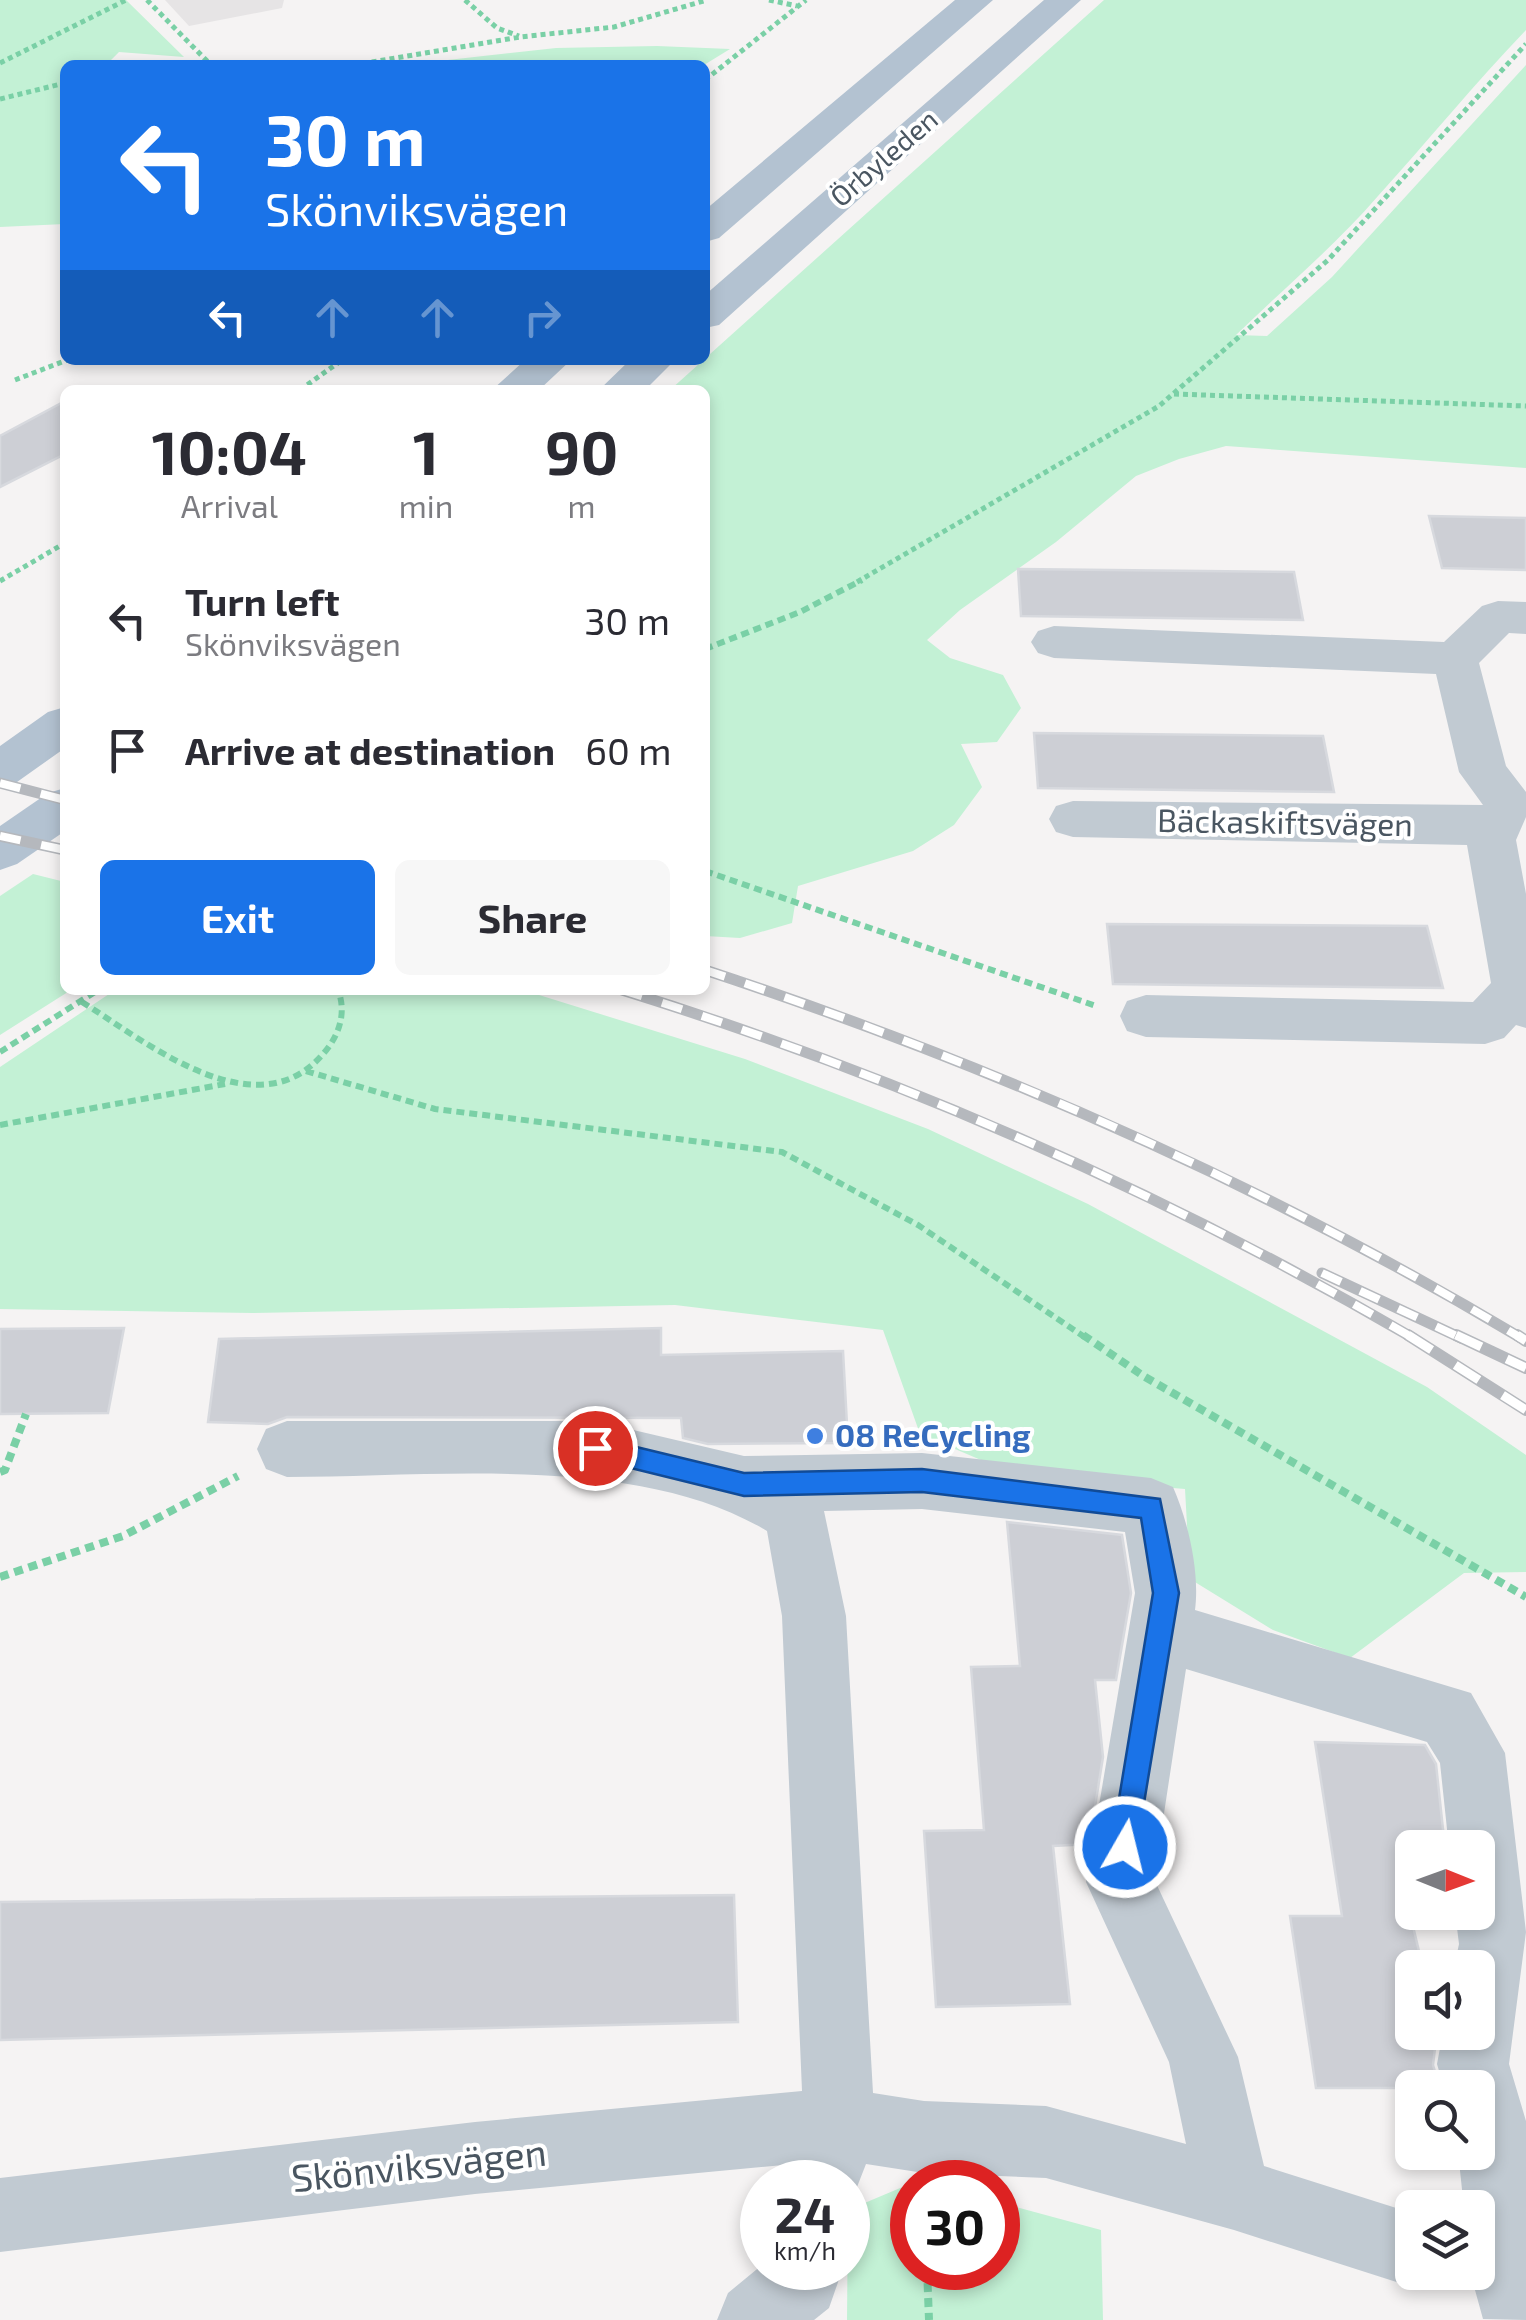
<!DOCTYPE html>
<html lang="en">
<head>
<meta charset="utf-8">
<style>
	:root { --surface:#fff; --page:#f7f7f7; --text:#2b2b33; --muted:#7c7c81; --accent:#1a73e8 }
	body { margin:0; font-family:"Exo 2",sans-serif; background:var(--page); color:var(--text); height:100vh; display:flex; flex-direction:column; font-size:38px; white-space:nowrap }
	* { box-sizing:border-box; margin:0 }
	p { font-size:32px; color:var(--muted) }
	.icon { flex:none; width:55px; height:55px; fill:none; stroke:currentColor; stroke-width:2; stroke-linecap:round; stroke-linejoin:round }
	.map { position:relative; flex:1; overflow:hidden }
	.sheet { position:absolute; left:60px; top:385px; width:650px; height:610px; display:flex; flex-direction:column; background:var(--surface); border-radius:15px; box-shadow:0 5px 15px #0003 }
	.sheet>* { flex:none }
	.banner { position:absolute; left:60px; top:60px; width:650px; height:305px; border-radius:15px; box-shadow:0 5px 15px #0003; background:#1a73e8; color:#fff; overflow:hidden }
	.needle { width:65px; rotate:91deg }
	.tools { position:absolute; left:1395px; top:1830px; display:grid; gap:20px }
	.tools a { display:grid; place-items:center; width:100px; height:100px; border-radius:15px; background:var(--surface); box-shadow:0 5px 15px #0003; font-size:50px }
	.speed { position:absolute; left:740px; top:2160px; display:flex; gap:20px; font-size:50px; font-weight:700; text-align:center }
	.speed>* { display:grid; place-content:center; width:130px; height:130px; border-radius:50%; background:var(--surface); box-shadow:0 5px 15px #0003; line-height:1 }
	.speed small { font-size:25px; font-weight:400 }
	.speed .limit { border:15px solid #d22; background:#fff; color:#111 }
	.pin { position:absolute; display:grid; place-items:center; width:85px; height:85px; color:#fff; margin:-42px; border:5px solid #fff; border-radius:50%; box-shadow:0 2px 10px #0007 }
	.me { position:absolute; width:110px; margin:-55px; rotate:8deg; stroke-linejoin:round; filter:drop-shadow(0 0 8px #0008) }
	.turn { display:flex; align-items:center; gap:35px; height:210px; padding:0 40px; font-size:45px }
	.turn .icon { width:130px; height:130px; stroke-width:2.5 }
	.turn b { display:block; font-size:70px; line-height:85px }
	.lanes { display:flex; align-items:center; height:95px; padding:0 40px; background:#0003; justify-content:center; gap:50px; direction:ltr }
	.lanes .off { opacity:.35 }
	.eta { display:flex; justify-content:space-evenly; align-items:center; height:170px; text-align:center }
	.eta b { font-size:60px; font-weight:700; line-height:70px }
	.primary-button { display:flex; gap:20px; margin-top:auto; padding:20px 40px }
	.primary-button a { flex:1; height:115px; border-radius:15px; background:var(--accent); color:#fff; font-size:40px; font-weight:700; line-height:115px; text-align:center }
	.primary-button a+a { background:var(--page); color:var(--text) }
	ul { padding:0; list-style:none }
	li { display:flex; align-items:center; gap:30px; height:130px; padding:0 40px }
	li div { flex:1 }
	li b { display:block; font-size:38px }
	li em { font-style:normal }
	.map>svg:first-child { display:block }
	.education { fill:#e6e4e5 }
	.green { fill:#c3f1d5 }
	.building { fill:#cdcfd5; stroke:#d7d9de; stroke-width:2.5 }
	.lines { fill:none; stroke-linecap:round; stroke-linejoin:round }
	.path-far2 { stroke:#7ad0a6; stroke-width:5; stroke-dasharray:5 4; stroke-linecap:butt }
	.path-far1 { stroke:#7ad0a6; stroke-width:6; stroke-dasharray:8 5; stroke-linecap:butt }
	.path { stroke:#7ad0a6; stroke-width:8; stroke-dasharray:9 6; stroke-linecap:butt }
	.minor { fill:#c1cad2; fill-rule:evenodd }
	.major { fill:#b3c2d1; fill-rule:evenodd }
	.rail-far1-casing { stroke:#b5b8bd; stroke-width:11 }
	.rail-casing { stroke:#b5b8bd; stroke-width:12 }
	.rail-far1 { stroke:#fff; stroke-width:8; stroke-dasharray:21; stroke-linecap:butt }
	.rail { stroke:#fff; stroke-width:9; stroke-dasharray:28; stroke-linecap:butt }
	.route { fill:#1a73e8; stroke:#114b97; stroke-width:2.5 }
	.shop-dot { fill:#3f7fe0; stroke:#fff; stroke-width:4 }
	.labels { text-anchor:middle; stroke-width:8; stroke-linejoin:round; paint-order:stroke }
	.far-street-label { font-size:28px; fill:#4a5661; stroke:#fff }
	.street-label { font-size:32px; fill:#4a5661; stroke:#fff }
	.shop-label { font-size:32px; font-weight:bold; fill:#366cbe; stroke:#fff; text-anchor:start }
	.near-street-label { font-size:38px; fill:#4a5661; stroke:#fff }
</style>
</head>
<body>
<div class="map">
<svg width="1526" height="2320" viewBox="0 0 1526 2320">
	<rect width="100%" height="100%" fill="#f5f3f3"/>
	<path class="education" d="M 165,0 L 284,0 L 282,8 L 189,26 Z"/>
	<path class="green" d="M 0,0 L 126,0 L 184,57 L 119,52 L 106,65 L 65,65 L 65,224 L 0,227 Z
		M 1104,0 L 1526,0 L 1526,30 C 1474,84 1428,141 1378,196 C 1334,247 1283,289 1236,335 L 1267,336 L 1332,277 L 1526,65 L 1526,468 L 1226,446 L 1179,459 L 1136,476 L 1056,542 L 960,610 L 927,640 L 950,658 L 1003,675 L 1021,708 L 997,742 L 961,744 L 982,787 L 954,825 L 913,851 L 798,886 L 792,923 L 740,938 L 705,936 L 705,390 L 670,390 Z
		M 657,46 L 730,49 L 704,65 L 403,65 L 556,48 Z
		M 33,874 L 65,882 L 65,990 L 71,990 L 0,1035 L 0,896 Z
		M 115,990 L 523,990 L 745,1059 L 928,1129 L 1088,1204 L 1427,1387 L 1526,1455 L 1526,1572 L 1464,1573 L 1350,1658 L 1273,1630 L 1190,1579 L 1185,1489 L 1016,1475 L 920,1434 L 883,1330 L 675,1305 L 252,1313 L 0,1309 L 0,1067 Z
		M 912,2183 L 912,2268 L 998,2268 L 998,2202 L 1101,2230 L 1103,2320 L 847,2320 L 848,2210 Z"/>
	<path class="building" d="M 65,401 L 65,454 L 0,487 L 0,436 Z
		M 1429,516 L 1526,518 L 1526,570 L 1442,568 Z
		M 1018,569 L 1294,572 L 1303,620 L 1021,616 Z
		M 1034,733 L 1323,736 L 1334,792 L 1038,788 Z
		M 1107,924 L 1427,926 L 1443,988 L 1113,984 Z
		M 124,1328 L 108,1413 L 0,1414 L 0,1329 Z
		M 661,1328 L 661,1355 L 843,1351 L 848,1443 L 708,1444 L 683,1438 L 681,1418 L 287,1417 L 268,1424 L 208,1422 L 219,1339 Z
		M 1007,1522 L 1122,1535 L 1131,1593 L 1116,1680 L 1095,1680 L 1103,1757 L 1089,1844 L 1053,1846 L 1070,2004 L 936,2007 L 924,1831 L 984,1830 L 971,1667 L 1020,1666 Z
		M 1315,1742 L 1425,1745 L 1436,1764 L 1445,1848 L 1412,1848 L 1412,1912 L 1451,1912 L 1452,1920 L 1412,1922 L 1423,1968 L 1412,1968 L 1412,2032 L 1437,2032 L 1433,2065 L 1440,2088 L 1316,2088 L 1290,1916 L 1342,1916 Z
		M 734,1895 L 738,2022 L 0,2040 L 0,1902 Z"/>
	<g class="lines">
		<path class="path-far2" d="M 147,0 L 210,64
			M 465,0 L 497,28 L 519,36
			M 769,0 L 797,6
			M 0,63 L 126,0
			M 152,65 L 215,65
			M 354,65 L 520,37 L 614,27 L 707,0
			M 705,80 L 806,0
			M 0,99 L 65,83
			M 15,380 L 67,360
			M 300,390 L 342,360
			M 1174,394 L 1526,406
			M 0,581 L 65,543
			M 857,582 L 1159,406 L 1328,260 L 1526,44"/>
		<path class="path-far1" d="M 705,649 L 800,612 L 862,580
			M 705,871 L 1096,1006
			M 82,1002 C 146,1042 256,1132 323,1054 C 339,1036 347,1013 338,990
			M 0,1052 L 98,990
			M 306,1071 L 435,1109 L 782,1152 L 918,1225 L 1086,1338
			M 0,1125 L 225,1084"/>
		<path class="path" d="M 1083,1335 L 1145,1377 L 1526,1597
			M 0,1472 L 5,1470 L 26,1414
			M 0,1577 L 123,1536 L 238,1476
			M 927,2268 L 929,2320"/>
		<path class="minor" d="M 1498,601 L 1526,602 L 1526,634 L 1509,633 L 1479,663 L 1506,766 L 1526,792 L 1526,817 L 1516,840 L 1526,894 L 1526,1028 L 1516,1025 L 1504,1038 L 1485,1044 L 1146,1037 L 1127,1031 L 1120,1016 L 1127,1001 L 1146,995 L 1473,1002 L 1491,983 L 1467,845 L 1073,837 L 1056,832 L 1049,819 L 1056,806 L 1073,801 L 1483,805 L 1459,772 L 1436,674 L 1054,658 L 1038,653 L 1031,642 L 1038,631 L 1054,626 L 1444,642 L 1482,606 Z
			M 287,1421 L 595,1421 L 744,1456 L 922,1453 L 1151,1478 L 1173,1487 C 1188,1521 1200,1572 1195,1610 L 1471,1693 L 1505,1753 L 1526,1932 L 1509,2064 L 1526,2121 L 1526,2320 L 1483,2319 L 1470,2272 L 1478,2272 L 1478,2208 L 1464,2208 L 1458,2152 L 1478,2152 L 1478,2088 L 1444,2088 L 1437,2064 L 1443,2032 L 1478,2032 L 1478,1968 L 1454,1968 L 1459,1944 L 1455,1912 L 1478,1912 L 1478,1848 L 1449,1848 L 1440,1763 L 1427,1742 L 1186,1669 L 1154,1879 L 1238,2057 L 1264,2166 L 1412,2213 L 1412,2272 L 1440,2272 L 1438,2276 L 1412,2287 L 1234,2230 L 1046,2178 L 924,2173 L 866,2164 L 848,2210 L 848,2182 L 790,2182 L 794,2164 L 475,2194 L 0,2252 L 0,2178 L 475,2122 L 802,2091 L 782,1616 L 767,1531 C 638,1453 435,1477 287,1477 L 266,1469 L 257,1449 L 266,1429 ZM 922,1509 L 1125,1532 L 1135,1593 L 1086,1882 L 1169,2062 L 1186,2144 L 1046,2106 L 924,2101 L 873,2093 L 846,1616 L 824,1511 Z
			M 762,2265 L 762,2268 L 843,2268 L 829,2308 L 814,2320 L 717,2320 L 728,2293 Z"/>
		<path class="major" d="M 955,0 L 993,0 L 719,238 L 705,242 L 705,210 Z
			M 1044,0 L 1081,0 L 719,325 L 705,328 L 705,295 Z
			M 525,360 L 571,360 L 539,390 L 492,390 Z
			M 630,360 L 675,360 L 645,390 L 599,390 Z
			M 65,707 L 65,748 L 17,782 L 0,788 L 0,746 L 48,712 Z
			M 65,788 L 65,831 L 17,864 L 0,870 L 0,826 L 48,793 Z"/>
		<defs>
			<path id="rail-far1" d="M 0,783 L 65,800
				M 0,836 L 65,850
				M 705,970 C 991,1064 1262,1183 1521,1338
				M 622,990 C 898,1076 1163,1192 1413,1338
				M 1322,1273 L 1461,1338"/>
			<path id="rail" d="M 1408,1335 L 1526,1410
				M 1456,1335 L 1526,1368
				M 1517,1335 L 1526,1341"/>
		</defs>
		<use href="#rail-far1" class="rail-far1-casing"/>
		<use href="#rail" class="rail-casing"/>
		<use href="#rail-far1" class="rail-far1"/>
		<use href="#rail" class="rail"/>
	</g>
	<path class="route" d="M 595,1437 L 744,1473 L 922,1469 L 1160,1499 L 1179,1593 L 1135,1857 L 1125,1861 L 1115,1857 L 1111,1847 L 1153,1593 L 1141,1518 L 922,1492 L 744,1496 L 586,1457 L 583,1448 L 586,1440 Z"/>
	<circle class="shop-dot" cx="815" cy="1436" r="10"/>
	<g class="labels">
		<g class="far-street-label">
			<text transform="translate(884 158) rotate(-41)" y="10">Örbyleden</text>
		</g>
		<g class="street-label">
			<text transform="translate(1285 823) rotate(1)" y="11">Bäckaskiftsvägen</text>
		</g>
		<g class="shop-label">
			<text x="835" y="1447">08 ReCycling</text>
		</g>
		<g class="near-street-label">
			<text transform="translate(419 2166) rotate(-6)" y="13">Skönviksvägen</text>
		</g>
	</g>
</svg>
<div class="tools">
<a><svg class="needle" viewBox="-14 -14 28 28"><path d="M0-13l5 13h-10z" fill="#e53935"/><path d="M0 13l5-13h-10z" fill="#7c7c81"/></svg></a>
<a><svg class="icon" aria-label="sound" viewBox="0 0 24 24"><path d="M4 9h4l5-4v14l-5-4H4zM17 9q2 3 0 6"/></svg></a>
<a><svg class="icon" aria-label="search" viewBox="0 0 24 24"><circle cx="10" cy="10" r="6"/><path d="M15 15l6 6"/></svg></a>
<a><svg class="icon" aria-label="layers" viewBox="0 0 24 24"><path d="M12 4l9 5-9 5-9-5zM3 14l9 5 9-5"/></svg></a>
</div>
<div class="speed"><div>24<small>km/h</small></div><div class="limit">30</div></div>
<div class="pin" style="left:595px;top:1448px;background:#d93025"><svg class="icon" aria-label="arrive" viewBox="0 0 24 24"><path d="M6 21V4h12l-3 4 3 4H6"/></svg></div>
<svg class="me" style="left:1125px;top:1847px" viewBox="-20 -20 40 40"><circle r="17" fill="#1a73e8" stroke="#fff" stroke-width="3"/><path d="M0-11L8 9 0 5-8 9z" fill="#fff"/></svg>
<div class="banner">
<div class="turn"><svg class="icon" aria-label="left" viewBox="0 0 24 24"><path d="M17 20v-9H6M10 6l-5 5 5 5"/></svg><div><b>30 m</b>Skönviksvägen</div></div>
<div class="lanes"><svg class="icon" aria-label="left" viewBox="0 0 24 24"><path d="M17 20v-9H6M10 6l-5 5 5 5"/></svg><svg class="icon off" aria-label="ahead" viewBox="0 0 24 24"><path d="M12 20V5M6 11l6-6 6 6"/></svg><svg class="icon off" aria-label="ahead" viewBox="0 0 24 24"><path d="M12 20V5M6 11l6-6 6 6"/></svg><svg class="icon off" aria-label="right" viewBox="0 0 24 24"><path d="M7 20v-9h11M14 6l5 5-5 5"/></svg></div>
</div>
<section class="sheet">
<div class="eta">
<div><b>10:04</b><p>Arrival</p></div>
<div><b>1</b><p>min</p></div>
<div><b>90</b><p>m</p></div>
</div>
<ul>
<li><svg class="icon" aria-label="left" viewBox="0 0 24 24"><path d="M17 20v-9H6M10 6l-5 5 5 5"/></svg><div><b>Turn left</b><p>Skönviksvägen</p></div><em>30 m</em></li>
<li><svg class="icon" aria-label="arrive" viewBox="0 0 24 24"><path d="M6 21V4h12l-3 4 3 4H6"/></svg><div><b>Arrive at destination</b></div><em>60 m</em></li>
</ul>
<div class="primary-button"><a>Exit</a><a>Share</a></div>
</section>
</div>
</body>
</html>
